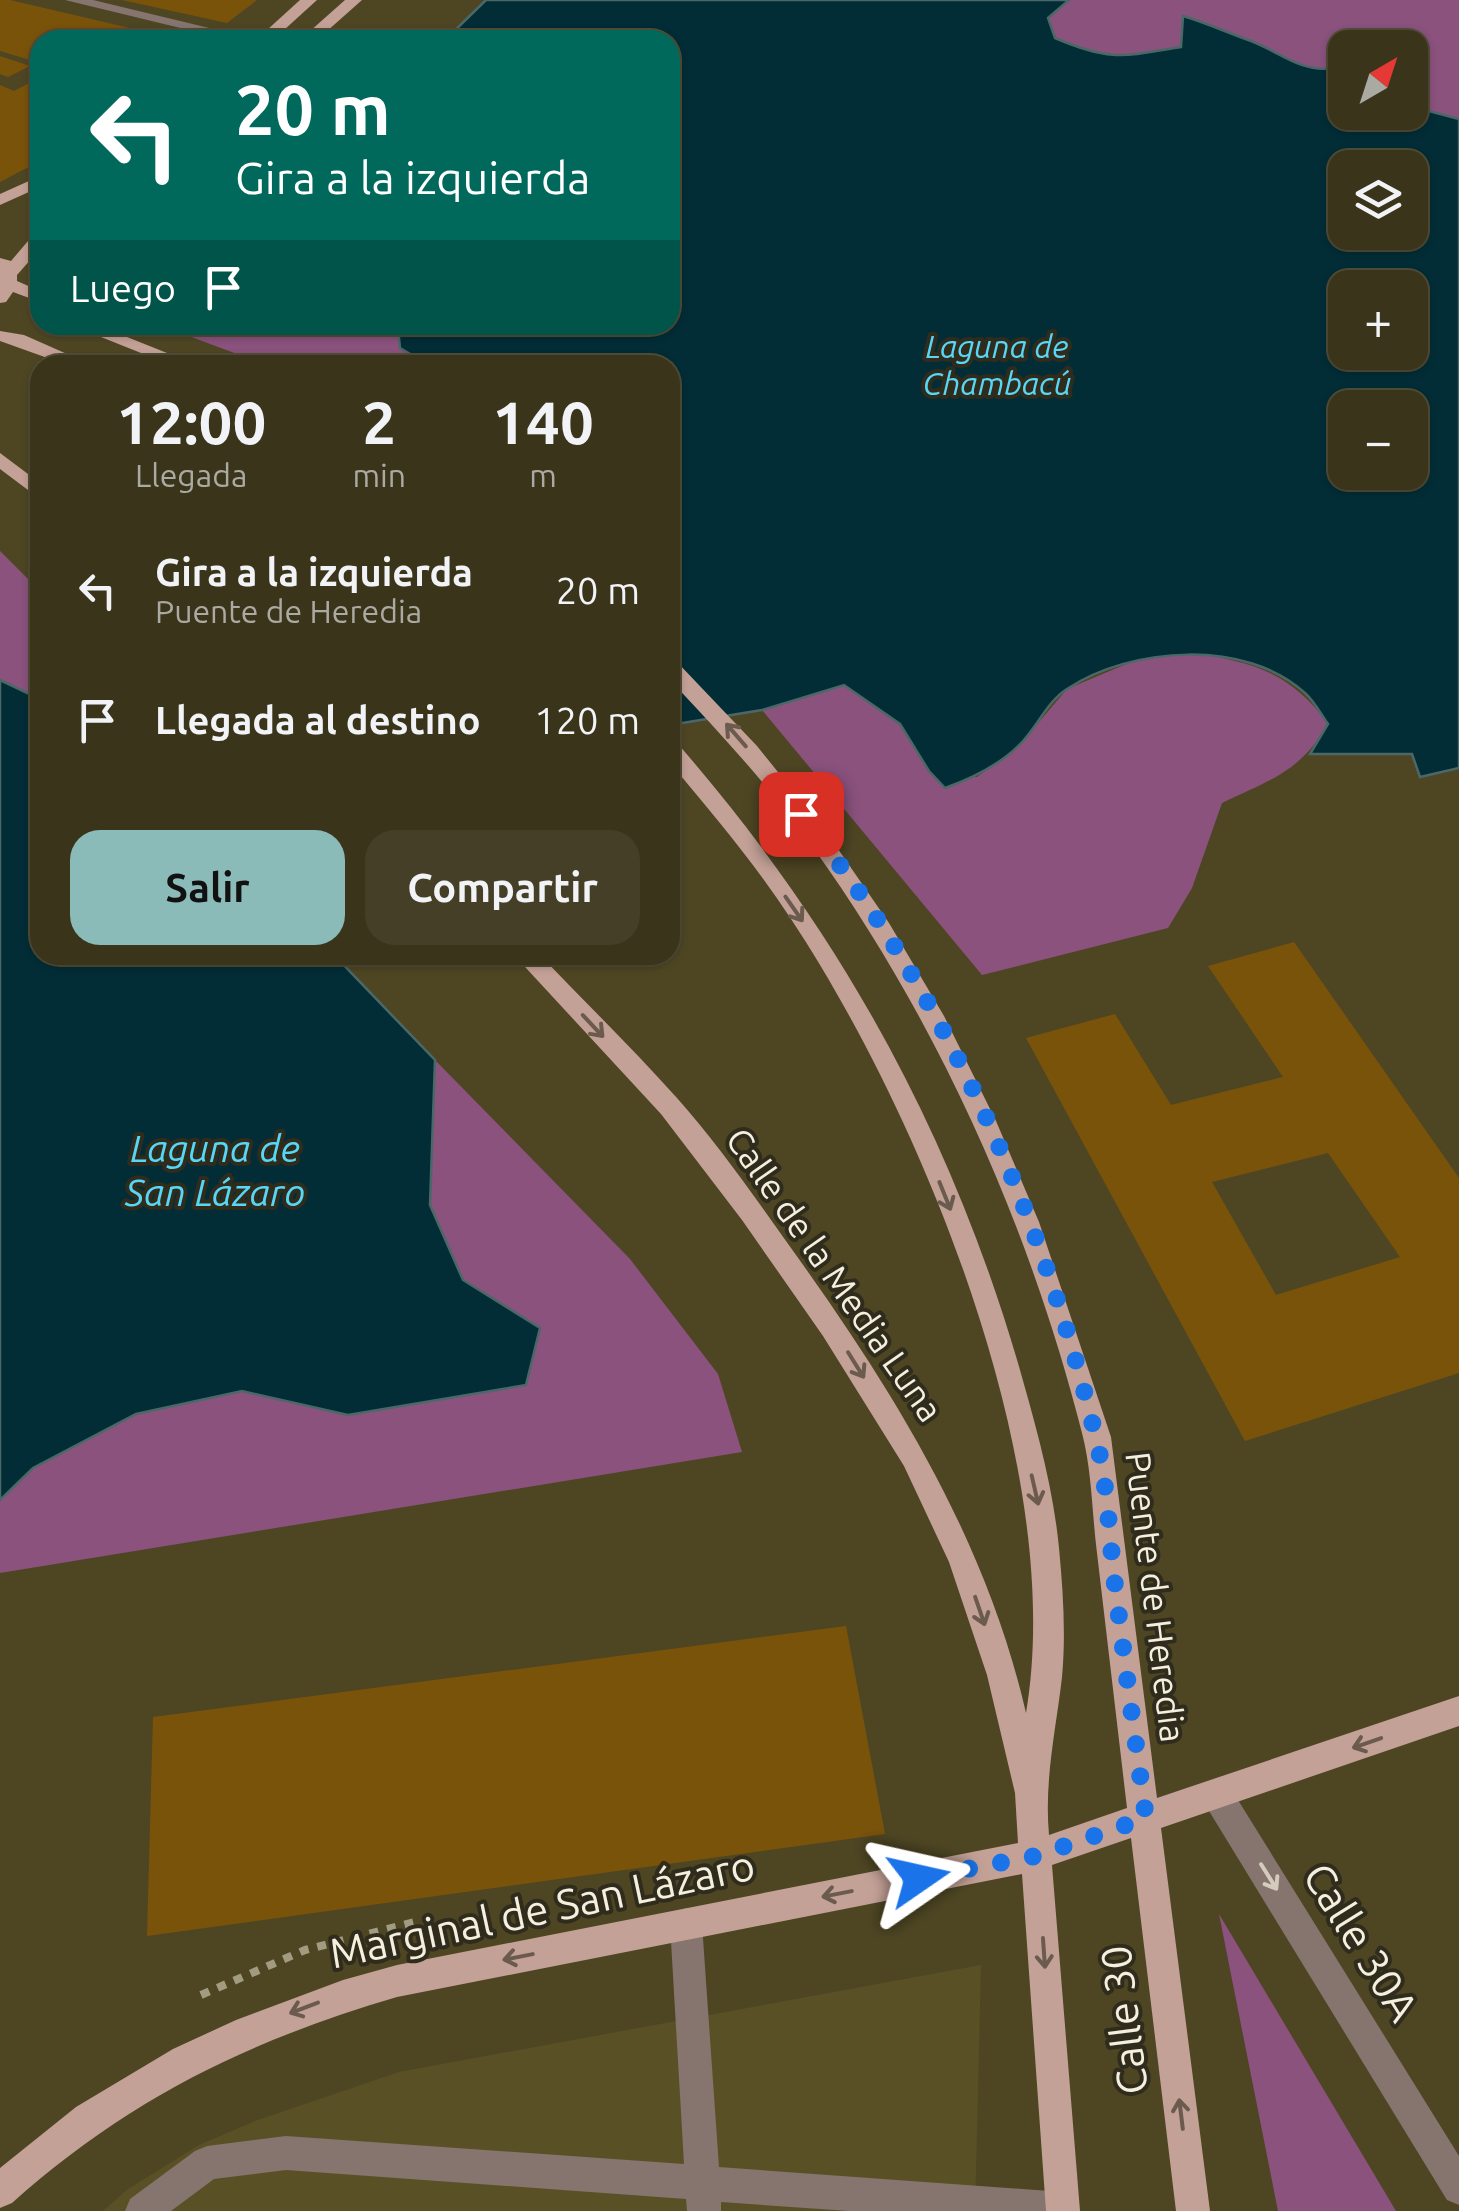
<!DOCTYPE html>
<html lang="es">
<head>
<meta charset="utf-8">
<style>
	:root { --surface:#3a341a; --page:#453f27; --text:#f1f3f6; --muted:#abaaa2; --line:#544f39; --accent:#8bbbb9 }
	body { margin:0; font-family:Ubuntu,sans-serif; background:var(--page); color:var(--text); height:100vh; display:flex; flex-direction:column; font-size:38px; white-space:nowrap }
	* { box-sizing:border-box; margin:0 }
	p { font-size:32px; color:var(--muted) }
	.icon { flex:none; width:55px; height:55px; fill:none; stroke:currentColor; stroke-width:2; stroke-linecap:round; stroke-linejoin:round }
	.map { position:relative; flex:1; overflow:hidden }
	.sheet { position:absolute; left:30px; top:355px; width:650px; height:610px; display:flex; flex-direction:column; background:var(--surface); border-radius:30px; box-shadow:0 2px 8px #0004,0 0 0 2px var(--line) }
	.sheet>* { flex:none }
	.guide { position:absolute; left:30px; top:30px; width:650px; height:305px; border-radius:30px; box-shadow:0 2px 8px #0004,0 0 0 2px var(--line); background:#00695c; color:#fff; overflow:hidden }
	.needle { width:65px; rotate:39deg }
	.controls { position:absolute; left:1328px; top:30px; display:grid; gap:20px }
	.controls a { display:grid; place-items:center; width:100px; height:100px; border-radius:20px; background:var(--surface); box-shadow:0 2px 8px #0004,0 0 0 2px var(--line); font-size:50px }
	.pin { position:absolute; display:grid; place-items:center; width:85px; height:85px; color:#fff; margin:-42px; border-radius:20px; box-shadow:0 5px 15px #0006 }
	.me { position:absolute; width:110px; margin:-55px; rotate:79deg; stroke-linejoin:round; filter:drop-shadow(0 0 8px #0008) }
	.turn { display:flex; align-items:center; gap:35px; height:210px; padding:0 40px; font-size:45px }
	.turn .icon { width:130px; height:130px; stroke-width:2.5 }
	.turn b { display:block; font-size:70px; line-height:85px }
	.then { display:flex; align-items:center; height:95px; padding:0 40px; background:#0003; gap:20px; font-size:38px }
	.eta { display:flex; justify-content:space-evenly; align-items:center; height:170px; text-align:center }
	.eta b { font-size:60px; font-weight:700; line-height:70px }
	.action { display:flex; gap:20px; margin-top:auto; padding:20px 40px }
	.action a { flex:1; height:115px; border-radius:30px; background:var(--accent); color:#111; font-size:40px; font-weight:700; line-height:115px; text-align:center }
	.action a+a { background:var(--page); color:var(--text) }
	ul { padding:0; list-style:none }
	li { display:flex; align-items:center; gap:30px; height:130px; padding:0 40px }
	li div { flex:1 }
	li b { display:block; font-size:38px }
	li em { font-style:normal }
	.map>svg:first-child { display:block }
	.built { fill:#5a5025 }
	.green { fill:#8a527d }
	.water { fill:#022d36; stroke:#4b6868; stroke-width:2.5; fill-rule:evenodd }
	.building { fill:#7a530b; fill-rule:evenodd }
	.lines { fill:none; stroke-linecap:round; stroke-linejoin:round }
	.path { stroke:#a19b80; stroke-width:8; stroke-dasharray:9 9; stroke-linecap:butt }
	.minor { fill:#86746f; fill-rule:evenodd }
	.major { fill:#c4a197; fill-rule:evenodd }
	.oneway { stroke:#6b5b4e }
	.oneway2 { stroke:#d4cbbc }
	.route { stroke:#1a73e8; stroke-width:18; stroke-dasharray:0 32.4 }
	.labels { text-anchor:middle; stroke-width:8; stroke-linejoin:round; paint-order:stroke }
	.far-water-label { font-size:32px; font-style:italic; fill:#56d7f5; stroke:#302c1d }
	.street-label { font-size:35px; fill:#f5f0dd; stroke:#302c1d }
	.water-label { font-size:38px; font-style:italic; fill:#56d7f5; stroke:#302c1d }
	.near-street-label { font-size:42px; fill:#f5f0dd; stroke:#302c1d }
</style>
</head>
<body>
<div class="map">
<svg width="1459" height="2211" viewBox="0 0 1459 2211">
	<rect width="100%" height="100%" fill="#4e4623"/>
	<path class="built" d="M 981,1965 L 975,2211 L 103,2211 L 128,2189 L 199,2145 L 255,2121 L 399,2072 Z"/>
	<path class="green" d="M 1069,0 L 1459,0 L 1459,119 L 1410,106 L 1410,48 L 1345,48 L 1345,78 L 1332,68 C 1302,73 1278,51 1251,41 C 1228,33 1207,23 1183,17 L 1182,47 C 1125,56 1111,62 1056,38 L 1048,18 Z
		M 159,325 L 394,325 L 398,327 L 400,348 L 429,365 L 267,365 Z
		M 0,551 L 40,591 L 40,699 L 0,680 Z
		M 1189,652 C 1254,663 1287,670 1329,724 C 1298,773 1272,779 1222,803 L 1192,888 L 1168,928 L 982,975 L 762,710 L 844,685 L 900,724 L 929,771 L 977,777 L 1022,742 L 1067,689 L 1131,662 Z
		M 435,1060 L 630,1259 L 718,1374 L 742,1452 L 0,1573 L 0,1500 L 33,1468 L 136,1414 L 242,1390 L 348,1415 L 540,1328 L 463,1280 L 430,1204 Z
		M 1219,1914 L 1396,2211 L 1278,2211 Z"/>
	<path class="water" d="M 486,0 L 1069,0 L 1048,18 L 1055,38 C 1111,62 1125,56 1181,47 L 1183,16 C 1207,23 1228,33 1251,41 C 1278,51 1301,73 1332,68 L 1345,78 L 1345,112 L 1410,112 L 1410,106 L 1459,119 L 1459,768 L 1420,777 L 1412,754 L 1310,754 L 1328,724 C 1321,714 1314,701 1305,693 C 1246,639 1132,646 1067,689 C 1048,701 1038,725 1023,741 C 1002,764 973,778 945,788 L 929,771 L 900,724 L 844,685 L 762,710 L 670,725 L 670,365 L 429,365 L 400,348 L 398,327 L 394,325 L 670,325 L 670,40 L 445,40 ZM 1345,168 L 1410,168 L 1410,232 L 1345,232 ZM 1345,288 L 1410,288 L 1410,352 L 1345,352 ZM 1345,408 L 1410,408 L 1410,472 L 1345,472 Z
		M 0,680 L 40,699 L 40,955 L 334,955 L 435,1060 L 430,1205 L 463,1280 L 540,1328 L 526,1385 L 348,1415 L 242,1391 L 136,1414 L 33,1468 L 0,1500 Z"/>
	<path class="building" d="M 0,0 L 10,0 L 181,40 L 40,40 L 40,63 L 0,51 Z
		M 122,0 L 257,0 L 227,23 Z
		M 0,56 L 30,66 L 8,77 L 0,74 Z
		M 33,81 L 40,84 L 40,161 L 0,182 L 0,85 L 14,91 Z
		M 1294,942 L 1459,1178 L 1459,1373 L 1245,1441 L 1026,1038 L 1115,1014 L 1171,1105 L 1283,1077 L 1208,966 ZM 1328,1153 L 1400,1257 L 1276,1295 L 1212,1182 Z
		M 846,1626 L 885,1834 L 147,1936 L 153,1717 Z"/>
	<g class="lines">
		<path class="path" d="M 201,1995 L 305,1950 L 415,1922"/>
		<path class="minor" d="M 65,0 L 93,0 L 259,40 L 230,40 Z
			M 1217,1779 L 1228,1784 L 1459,2156 L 1459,2205 L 1447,2200 L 1206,1806 L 1201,1795 L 1206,1784 Z
			M 686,1908 L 697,1913 L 702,1924 L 719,2167 L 1063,2192 L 1075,2197 L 1080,2211 L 849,2211 L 721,2202 L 721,2211 L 687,2211 L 686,2199 L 286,2170 L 214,2179 L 171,2211 L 125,2211 L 130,2199 L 195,2151 L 207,2146 L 286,2136 L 684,2164 L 670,1924 L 675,1913 Z"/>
		<path class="major" d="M 300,0 L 317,0 L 273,40 L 256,40 Z
			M 345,0 L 362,0 L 317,40 L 300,40 Z
			M 40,176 L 40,187 L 0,205 L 0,194 Z
			M 40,233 L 40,249 L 17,275 L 17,281 L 40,291 L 40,302 L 13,292 L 6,302 L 0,303 L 0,258 L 11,261 L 34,234 Z
			M 71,325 L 97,325 L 197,365 L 171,365 Z
			M 0,331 L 24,335 L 92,365 L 67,365 L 0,341 Z
			M 0,453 L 40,483 L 40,499 L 0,469 Z
			M 670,660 L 677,662 L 757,746 L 827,833 L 889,923 L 944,1016 L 996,1121 L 1039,1222 L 1111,1437 L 1157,1798 L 1459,1696 L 1459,1726 L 1161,1828 L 1210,2211 L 1176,2211 L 1131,1838 L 1052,1865 L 1080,2211 L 1046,2211 L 1022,1874 L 397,1997 C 248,2041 128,2099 12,2203 L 0,2208 L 0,2168 L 76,2107 L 173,2049 L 236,2020 L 343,1980 L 397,1965 L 1018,1843 L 1015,1793 L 987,1675 L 949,1562 L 904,1466 L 823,1336 L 742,1220 L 661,1114 L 514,955 L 540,955 C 586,1003 633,1049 677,1098 C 720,1146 758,1202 796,1255 C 897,1396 987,1543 1026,1713 C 1067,1471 924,1120 791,919 C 755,864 713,814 670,763 L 670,741 L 678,744 C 838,928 949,1128 1018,1363 C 1035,1423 1053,1485 1059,1548 C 1063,1590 1066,1634 1062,1677 C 1056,1730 1044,1780 1049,1835 L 1127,1808 C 1117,1723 1107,1638 1097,1553 C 1092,1514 1092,1471 1082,1433 C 1029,1225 938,1021 812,846 C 770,787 720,733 670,680 Z"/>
	</g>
	<defs><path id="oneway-shaft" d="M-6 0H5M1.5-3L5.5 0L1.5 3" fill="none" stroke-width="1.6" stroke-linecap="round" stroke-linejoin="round" transform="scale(2.5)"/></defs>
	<g class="oneway">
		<use href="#oneway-shaft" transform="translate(736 735) rotate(-131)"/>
		<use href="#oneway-shaft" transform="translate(794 909) rotate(55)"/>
		<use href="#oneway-shaft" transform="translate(593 1026) rotate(47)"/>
		<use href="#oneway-shaft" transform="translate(945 1196) rotate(68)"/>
		<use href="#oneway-shaft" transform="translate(856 1365) rotate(58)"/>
		<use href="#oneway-shaft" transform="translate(1035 1490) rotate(77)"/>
		<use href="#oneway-shaft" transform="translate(980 1611) rotate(71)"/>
		<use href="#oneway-shaft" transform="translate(1367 1743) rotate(161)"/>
		<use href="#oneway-shaft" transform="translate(837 1894) rotate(169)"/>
		<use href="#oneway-shaft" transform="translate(1044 1953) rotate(86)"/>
		<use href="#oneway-shaft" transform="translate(518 1957) rotate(169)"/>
		<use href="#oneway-shaft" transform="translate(304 2008) rotate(159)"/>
		<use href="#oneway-shaft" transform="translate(1181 2114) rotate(-97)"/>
	</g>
	<use class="oneway2" href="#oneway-shaft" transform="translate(1269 1877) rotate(58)"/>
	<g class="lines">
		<path class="route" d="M 801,814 C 944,992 1042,1213 1095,1434 C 1107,1480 1109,1530 1114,1577 C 1124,1657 1135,1738 1146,1818 L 1036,1856 L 919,1878"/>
	</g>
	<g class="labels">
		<g class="far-water-label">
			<text x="997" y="358">Laguna de<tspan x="997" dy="37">Chambacú</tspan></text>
		</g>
		<g class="street-label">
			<text transform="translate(834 1275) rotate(55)" y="12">Calle de la Media Luna</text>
			<text transform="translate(1155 1597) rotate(83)" y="12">Puente de Heredia</text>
		</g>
		<g class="water-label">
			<text x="215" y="1162">Laguna de<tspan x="215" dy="44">San Lázaro</tspan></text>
		</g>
		<g class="near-street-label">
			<text transform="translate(542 1909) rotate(-12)" y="15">Marginal de San Lázaro</text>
			<text transform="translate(1361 1942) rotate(58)" y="15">Calle 30A</text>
			<text transform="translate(1124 2020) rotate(-97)" y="15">Calle 30</text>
		</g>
	</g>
</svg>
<div class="controls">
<a><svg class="needle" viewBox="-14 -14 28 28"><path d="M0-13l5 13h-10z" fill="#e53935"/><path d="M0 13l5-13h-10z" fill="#abaaa2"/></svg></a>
<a><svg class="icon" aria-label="layers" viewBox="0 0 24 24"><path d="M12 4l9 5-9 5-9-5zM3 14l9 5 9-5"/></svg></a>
<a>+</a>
<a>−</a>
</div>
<div class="pin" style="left:801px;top:814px;background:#d93025"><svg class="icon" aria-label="arrive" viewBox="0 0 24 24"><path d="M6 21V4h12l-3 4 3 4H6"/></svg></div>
<svg class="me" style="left:919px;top:1878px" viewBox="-20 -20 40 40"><path d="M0-17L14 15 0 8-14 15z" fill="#1a73e8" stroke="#fff" stroke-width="4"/></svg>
<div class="guide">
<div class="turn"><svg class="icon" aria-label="left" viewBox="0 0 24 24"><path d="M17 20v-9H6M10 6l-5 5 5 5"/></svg><div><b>20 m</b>Gira a la izquierda</div></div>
<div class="then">Luego<svg class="icon" aria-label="arrive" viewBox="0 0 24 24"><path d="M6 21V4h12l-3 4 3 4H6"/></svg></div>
</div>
<section class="sheet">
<div class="eta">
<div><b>12:00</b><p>Llegada</p></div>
<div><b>2</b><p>min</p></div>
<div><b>140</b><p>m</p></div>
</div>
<ul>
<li><svg class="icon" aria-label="left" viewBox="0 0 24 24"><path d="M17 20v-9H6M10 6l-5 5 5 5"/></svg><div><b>Gira a la izquierda</b><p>Puente de Heredia</p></div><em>20 m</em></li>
<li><svg class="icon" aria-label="arrive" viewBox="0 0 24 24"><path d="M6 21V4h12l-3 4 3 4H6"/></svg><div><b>Llegada al destino</b></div><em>120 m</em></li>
</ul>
<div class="action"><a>Salir</a><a>Compartir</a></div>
</section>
</div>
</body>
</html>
